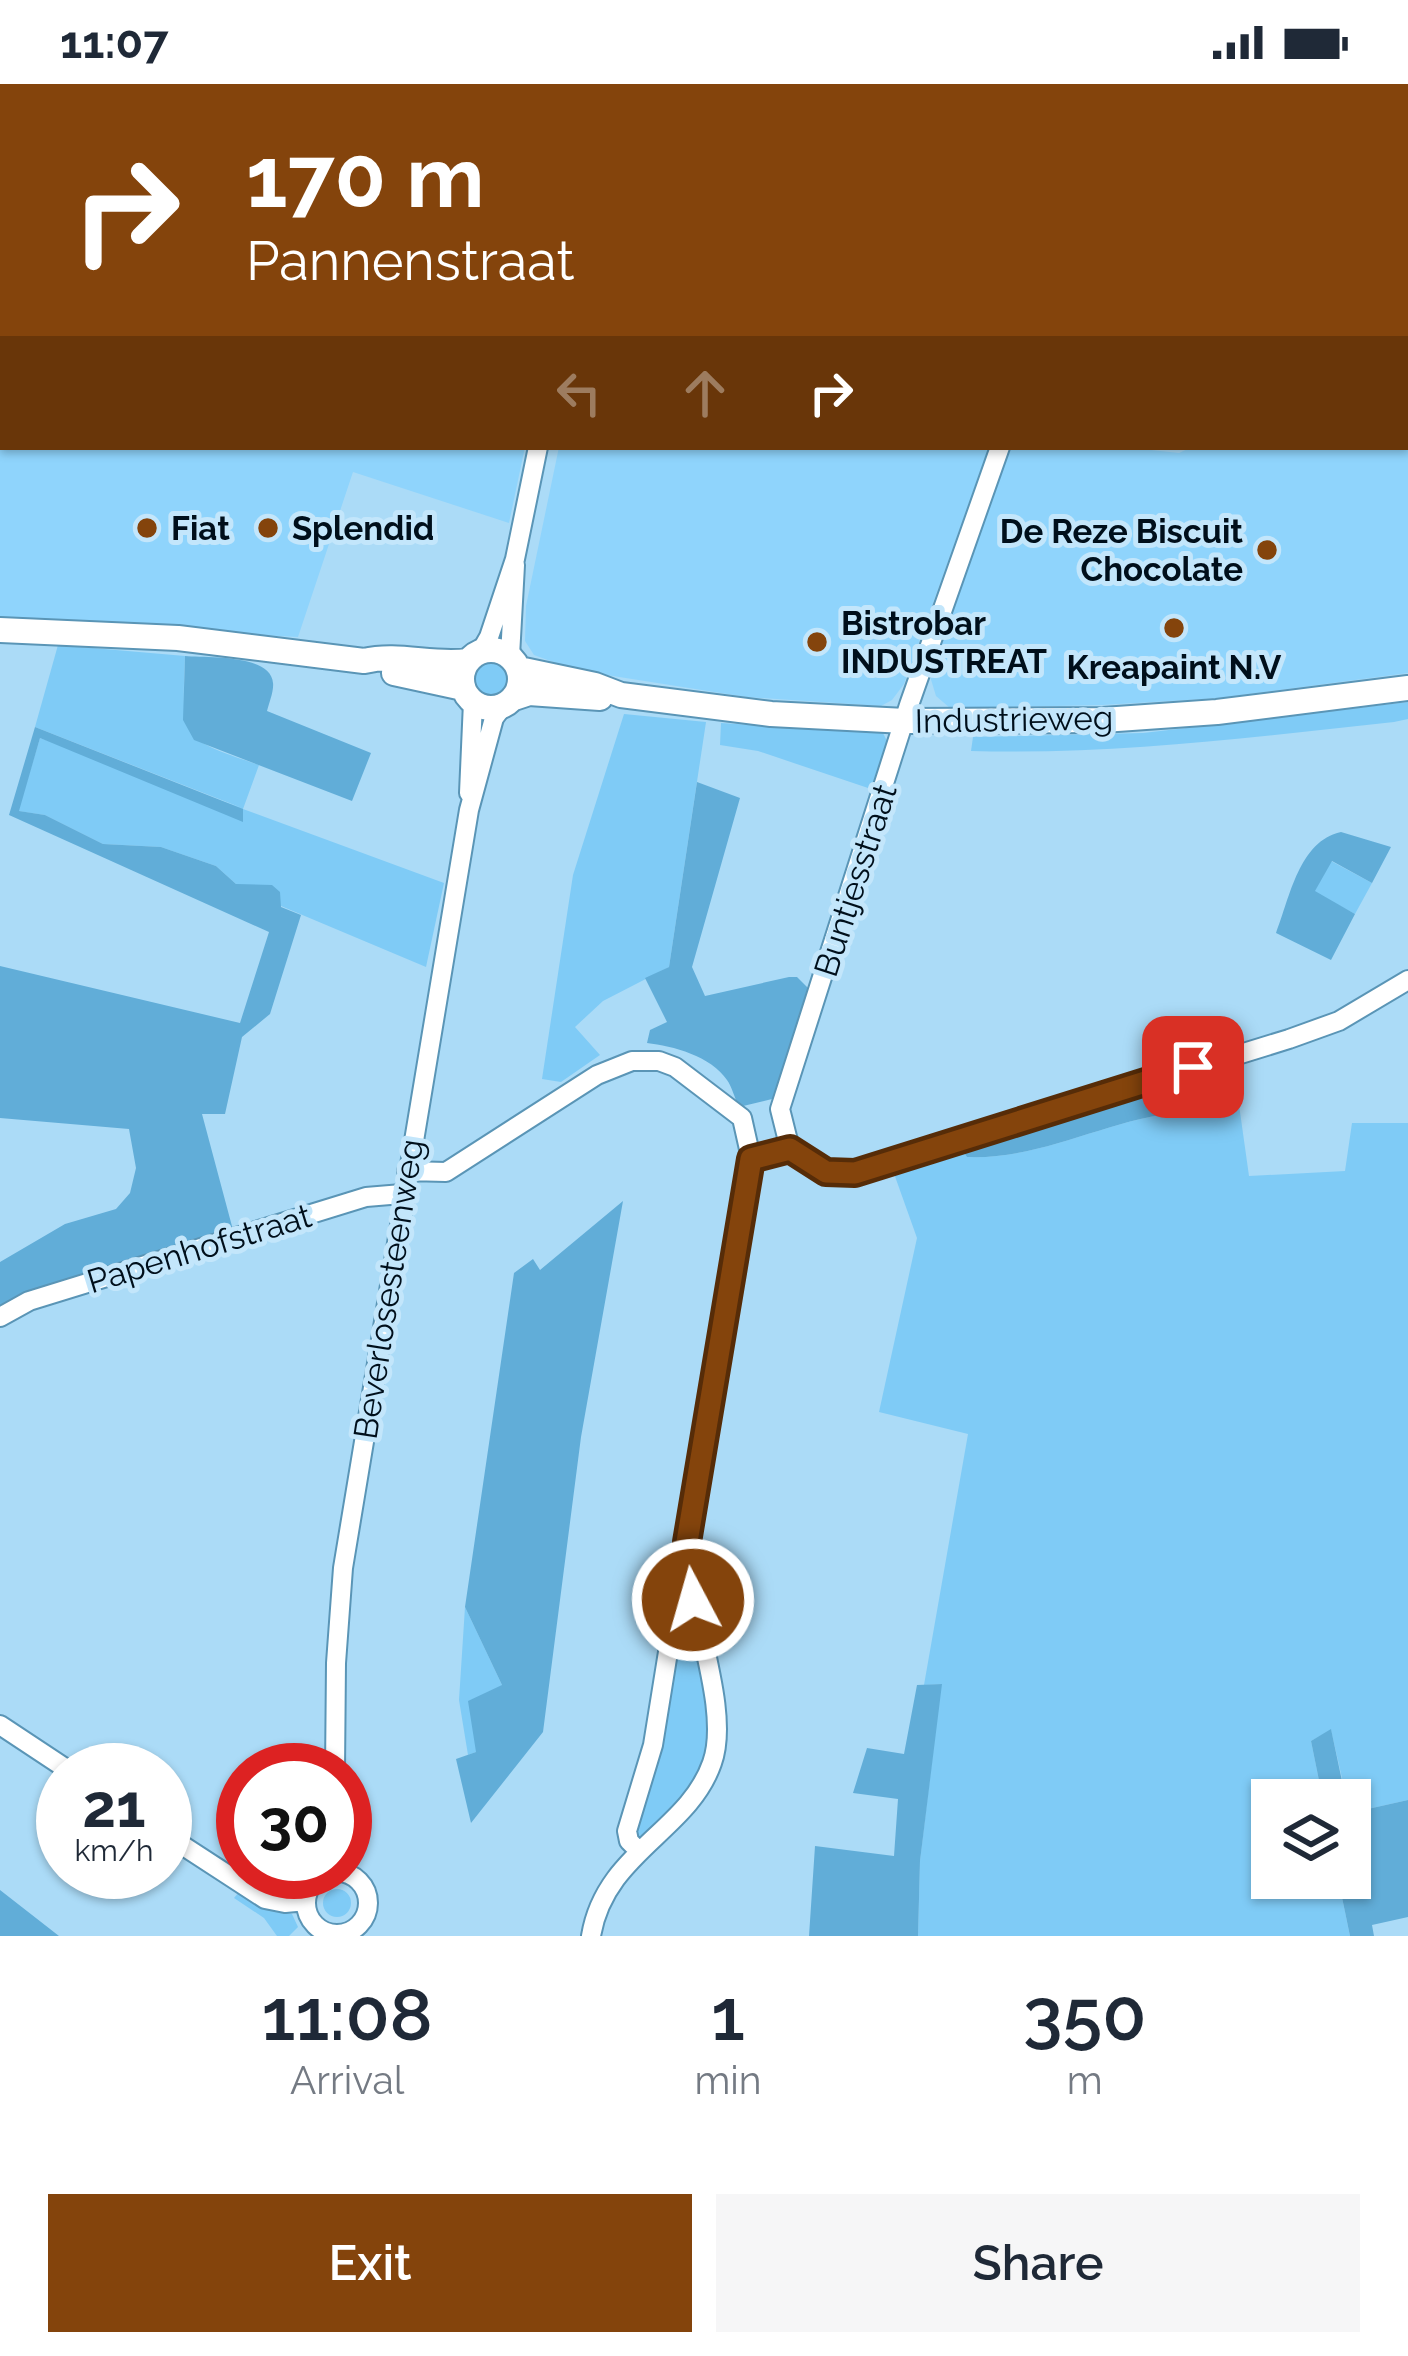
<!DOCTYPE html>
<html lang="en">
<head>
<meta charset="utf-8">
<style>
	:root { --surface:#fff; --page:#f6f6f7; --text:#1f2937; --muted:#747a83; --accent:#84440c }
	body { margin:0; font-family:Raleway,sans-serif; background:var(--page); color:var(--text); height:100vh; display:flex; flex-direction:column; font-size:45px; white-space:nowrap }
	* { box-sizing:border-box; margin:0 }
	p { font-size:39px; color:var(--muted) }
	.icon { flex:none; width:66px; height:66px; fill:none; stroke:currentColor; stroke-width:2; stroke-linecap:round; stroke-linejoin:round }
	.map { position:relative; height:1852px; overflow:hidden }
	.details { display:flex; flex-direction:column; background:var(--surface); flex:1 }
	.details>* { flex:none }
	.top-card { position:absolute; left:0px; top:0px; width:1410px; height:366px; box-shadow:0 3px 9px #0004; background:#84440c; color:#fff; overflow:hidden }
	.fabs { position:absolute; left:1251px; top:1695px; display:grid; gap:24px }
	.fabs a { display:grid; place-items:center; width:120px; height:120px; border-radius:0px; background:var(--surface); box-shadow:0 3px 9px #0004; font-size:60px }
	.speed { position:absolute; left:36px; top:1659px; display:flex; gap:24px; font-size:60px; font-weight:700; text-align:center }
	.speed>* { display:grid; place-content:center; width:156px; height:156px; border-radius:50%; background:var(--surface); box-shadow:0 3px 9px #0004; line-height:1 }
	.speed small { font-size:30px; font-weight:400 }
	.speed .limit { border:18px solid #d22; background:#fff; color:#111 }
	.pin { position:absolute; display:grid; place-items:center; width:102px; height:102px; color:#fff; margin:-51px; border-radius:24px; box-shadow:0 6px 18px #0006 }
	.me { position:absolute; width:132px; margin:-66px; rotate:354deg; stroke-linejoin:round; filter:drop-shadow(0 0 9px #0008) }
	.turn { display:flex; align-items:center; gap:42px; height:252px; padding:0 48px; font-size:54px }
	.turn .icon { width:156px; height:156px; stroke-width:2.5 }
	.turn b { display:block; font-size:84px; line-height:102px }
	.lanes { display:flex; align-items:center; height:114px; padding:0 48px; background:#0003; justify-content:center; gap:60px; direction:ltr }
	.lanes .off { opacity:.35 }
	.eta { display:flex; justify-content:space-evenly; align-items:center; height:204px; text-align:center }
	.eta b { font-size:72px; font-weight:600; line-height:84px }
	.action { display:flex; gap:24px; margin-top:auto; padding:24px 48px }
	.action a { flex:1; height:138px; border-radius:0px; background:var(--accent); color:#fff; font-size:48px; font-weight:600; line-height:138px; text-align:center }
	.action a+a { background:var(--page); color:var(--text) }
	.status { display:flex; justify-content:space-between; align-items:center; height:84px; padding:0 60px; background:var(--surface); direction:ltr }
	.status svg { height:33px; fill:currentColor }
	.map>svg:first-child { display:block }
	.built { fill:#8fd4fc }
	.green { fill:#7fcbf6 }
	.forest { fill:#61add8 }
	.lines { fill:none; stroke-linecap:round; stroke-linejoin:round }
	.minor-casing { stroke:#5a95b6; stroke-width:22 }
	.major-casing { stroke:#5a95b6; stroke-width:28 }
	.minor { stroke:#fff; stroke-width:18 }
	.major { stroke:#fff; stroke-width:24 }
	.route-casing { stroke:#562c08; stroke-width:30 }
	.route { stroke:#84440c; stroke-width:21 }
	.poi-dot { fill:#84440c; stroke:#c3e6fb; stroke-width:4.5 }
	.labels { text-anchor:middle; stroke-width:10; stroke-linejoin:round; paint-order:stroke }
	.poi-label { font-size:33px; font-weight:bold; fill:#000f1b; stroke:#c3e6fb; text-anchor:start }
	.street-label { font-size:33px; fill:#000f1b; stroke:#c3e6fb }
</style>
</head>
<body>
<div class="status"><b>11:07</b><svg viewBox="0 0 49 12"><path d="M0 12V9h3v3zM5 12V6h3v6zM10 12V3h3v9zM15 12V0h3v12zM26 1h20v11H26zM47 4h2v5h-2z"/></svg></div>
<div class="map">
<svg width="1408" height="1852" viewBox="0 0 1408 1852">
	<rect width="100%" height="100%" fill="#abdbf7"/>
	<path class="built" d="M 642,0 L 1329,0 L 641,3 Z
		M 0,8 L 3,363 L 525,363 L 509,439 L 353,388 L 298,553 L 0,537 Z
		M 1408,352 L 1408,589 L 1220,614 L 1102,621 L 950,624 L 936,612 L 929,589 L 1008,363 L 1123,363 L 1179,369 L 1192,363 L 1407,363 Z
		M 559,363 L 989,363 L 904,600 L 892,616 L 881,622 L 746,613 L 575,586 L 534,571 L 525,557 L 526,522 Z"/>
	<path class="green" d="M 58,561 L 185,572 C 182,656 179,654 259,681 L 243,725 L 444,799 L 426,883 L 281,822 L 236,800 L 216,782 L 161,763 L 103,760 L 45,731 L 18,727 L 40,654 L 242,724 L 35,643 Z
		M473 594a18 18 0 1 1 36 0a18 18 0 1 1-36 0Z
		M 1408,618 L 1408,635 L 1394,638 C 1254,653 1112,671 971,667 L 973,653 L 1143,649 Z
		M 624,630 L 706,638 L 669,883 L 603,917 L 575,943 L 600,971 L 561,998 L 542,995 L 573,791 Z
		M 721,639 L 883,649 L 890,663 L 877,707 L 758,667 L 720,661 Z
		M 1331,777 L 1372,799 L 1355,830 L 1314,808 Z
		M 1233,978 L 1249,1092 L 1345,1087 L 1352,1039 L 1408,1039 L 1408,1716 L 1350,1729 L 1331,1646 L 1311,1657 L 1323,1716 L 1272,1716 L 1272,1794 L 1338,1794 L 1350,1852 L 918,1852 L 920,1777 L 941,1600 L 924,1601 L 968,1350 L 879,1328 L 917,1154 L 892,1084 L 960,1063 L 967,1073 C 1043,1076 1109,1034 1183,1028 L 1216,985 Z
		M 465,1523 L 502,1601 L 476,1668 L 468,1671 L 459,1616 Z
		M 691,1557 L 696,1562 C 718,1673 718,1675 640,1758 L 634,1755 L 673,1567 Z
		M323 1819a14 14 0 1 1 28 0a14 14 0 1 1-28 0Z
		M 239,1808 L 262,1823 L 292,1830 L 298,1843 L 289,1852 L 277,1852 L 264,1834 L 234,1814 Z"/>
	<path class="forest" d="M 185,572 C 207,574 271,570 273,599 C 274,607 269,619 267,627 L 371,669 L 352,717 L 194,656 L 183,636 Z
		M 35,643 L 243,725 L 243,738 L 40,654 L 19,727 L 45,731 L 103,760 L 161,763 L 216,782 L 236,800 L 272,801 L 280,808 L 281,823 L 301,831 L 270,930 L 242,953 L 225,1030 L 202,1030 L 233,1146 L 35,1206 L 0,1223 L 0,1178 L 65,1140 L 116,1125 L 130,1109 L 136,1084 L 129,1045 L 0,1034 L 0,882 L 240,939 L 269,848 L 9,731 Z
		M 697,698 L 740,714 L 692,883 L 705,912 L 789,893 L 797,893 L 813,909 L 780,1013 L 739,1023 C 735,1015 732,1003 727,996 C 711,972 673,962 647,959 L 650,946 L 667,938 L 645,894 L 669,883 Z
		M 1341,748 L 1391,763 L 1372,799 L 1332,777 L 1315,807 L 1355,830 L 1331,876 L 1276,849 C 1290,813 1299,757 1341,748 Z
		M 1216,985 L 1183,1028 C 1109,1034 1043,1076 967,1073 L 960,1063 Z
		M 623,1117 L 581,1353 L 543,1648 L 471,1739 L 456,1675 L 476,1668 L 468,1617 L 502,1601 L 465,1523 L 514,1189 L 533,1175 L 540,1186 Z
		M 942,1600 L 920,1777 L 918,1852 L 809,1852 L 815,1762 L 894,1772 L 898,1715 L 853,1709 L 867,1664 L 904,1670 L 917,1601 Z
		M 1331,1645 L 1346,1716 L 1323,1716 L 1311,1657 Z
		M 1408,1716 L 1408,1833 L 1372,1841 L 1374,1852 L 1350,1852 L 1338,1794 L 1350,1794 L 1350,1729 Z
		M 0,1806 L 59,1852 L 0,1852 Z"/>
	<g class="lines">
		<defs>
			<path id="minor" d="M 528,0 L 540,3
				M 618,3 L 619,0
				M 481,567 L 489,553 L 515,475 L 538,363
				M 510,572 L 515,481
				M 469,709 L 473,618
				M 790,1065 L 780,1025 L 909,621 L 1000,363
				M 790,1065 L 826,1088 L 855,1089 L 1289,955 L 1339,937 L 1408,896
				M 407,1087 L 446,1088 L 597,991 L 632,977 L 659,977 L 675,983 L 742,1034 L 751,1074 L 687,1458 C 686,1521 732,1624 712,1679 C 688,1748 605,1768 591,1852
				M 0,1233 L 29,1217 L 366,1113 L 402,1110
				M 0,1641 L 68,1686
				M 335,1686 L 336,1579 L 343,1484 L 469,726 L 494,634 L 503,622
				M 165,1750 L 265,1815 L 285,1819 L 306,1817
				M 639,1767 L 629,1757 L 627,1747 L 653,1661 L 668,1568 L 675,1556 L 699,1547
				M306 1819a31 31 0 1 1 62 0a31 31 0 1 1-62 0Z"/>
			<path id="major" d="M 0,546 L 178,554 L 364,577 C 399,569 433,582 468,577
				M462 595a29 29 0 1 1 58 0a29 29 0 1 1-58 0Z
				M 519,585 L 595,601 L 621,611 L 771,630 L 905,637 L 1103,636 L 1217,628 L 1408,604
				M 394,589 L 463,604
				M 514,614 L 529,609 L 600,614"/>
		</defs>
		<use href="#minor" class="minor-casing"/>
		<use href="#major" class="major-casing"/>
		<use href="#minor" class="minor"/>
		<use href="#major" class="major"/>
	</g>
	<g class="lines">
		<defs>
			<path id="route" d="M 693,1516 L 687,1484 L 687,1458 L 751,1075 L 790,1065 L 826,1088 L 855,1089 L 1193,983"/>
		</defs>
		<use href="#route" class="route-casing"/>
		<use href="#route" class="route"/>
	</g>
	<g class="poi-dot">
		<circle cx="147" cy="444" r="12"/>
		<circle cx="268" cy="444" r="12"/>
		<circle cx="1267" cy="466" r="12"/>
		<circle cx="1174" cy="544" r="12"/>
		<circle cx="817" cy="558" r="12"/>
	</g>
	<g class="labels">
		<g class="poi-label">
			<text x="171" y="456">Fiat</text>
			<text x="292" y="456">Splendid</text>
			<text x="1243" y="459" text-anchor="end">De Reze Biscuit<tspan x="1243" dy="38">Chocolate</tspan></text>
			<text x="841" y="551">Bistrobar<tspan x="841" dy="38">INDUSTREAT</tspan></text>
			<text x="1174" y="595" text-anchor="middle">Kreapaint N.V</text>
		</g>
		<g class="street-label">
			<text transform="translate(1014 635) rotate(-1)" y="12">Industrieweg</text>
			<text transform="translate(855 796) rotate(-72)" y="12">Buntjesstraat</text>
			<text transform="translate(199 1164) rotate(-17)" y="12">Papenhofstraat</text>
			<text transform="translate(388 1205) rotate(-81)" y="12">Beverlosesteenweg</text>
		</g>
	</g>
</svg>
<div class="fabs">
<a><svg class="icon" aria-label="layers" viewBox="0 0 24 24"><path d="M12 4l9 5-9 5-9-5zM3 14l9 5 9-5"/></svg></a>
</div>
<div class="speed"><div>21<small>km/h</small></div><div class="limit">30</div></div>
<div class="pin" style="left:1193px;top:983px;background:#d93025"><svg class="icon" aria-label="arrive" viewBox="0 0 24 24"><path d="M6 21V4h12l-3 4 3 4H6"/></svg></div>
<svg class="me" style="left:693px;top:1516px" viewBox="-20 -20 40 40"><circle r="17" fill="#84440c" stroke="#fff" stroke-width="3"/><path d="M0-11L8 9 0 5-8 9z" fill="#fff"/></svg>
<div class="top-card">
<div class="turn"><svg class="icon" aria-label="right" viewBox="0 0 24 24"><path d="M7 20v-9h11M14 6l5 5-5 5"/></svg><div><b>170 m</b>Pannenstraat</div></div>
<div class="lanes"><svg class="icon off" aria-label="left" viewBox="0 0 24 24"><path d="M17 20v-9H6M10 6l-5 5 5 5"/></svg><svg class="icon off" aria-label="ahead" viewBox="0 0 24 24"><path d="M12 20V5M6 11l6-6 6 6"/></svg><svg class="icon" aria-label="right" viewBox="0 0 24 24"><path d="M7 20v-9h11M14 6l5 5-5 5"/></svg></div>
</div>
</div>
<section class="details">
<div class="eta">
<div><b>11:08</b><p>Arrival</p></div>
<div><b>1</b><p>min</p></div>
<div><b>350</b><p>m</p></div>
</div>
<div class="action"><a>Exit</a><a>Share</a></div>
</section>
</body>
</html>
